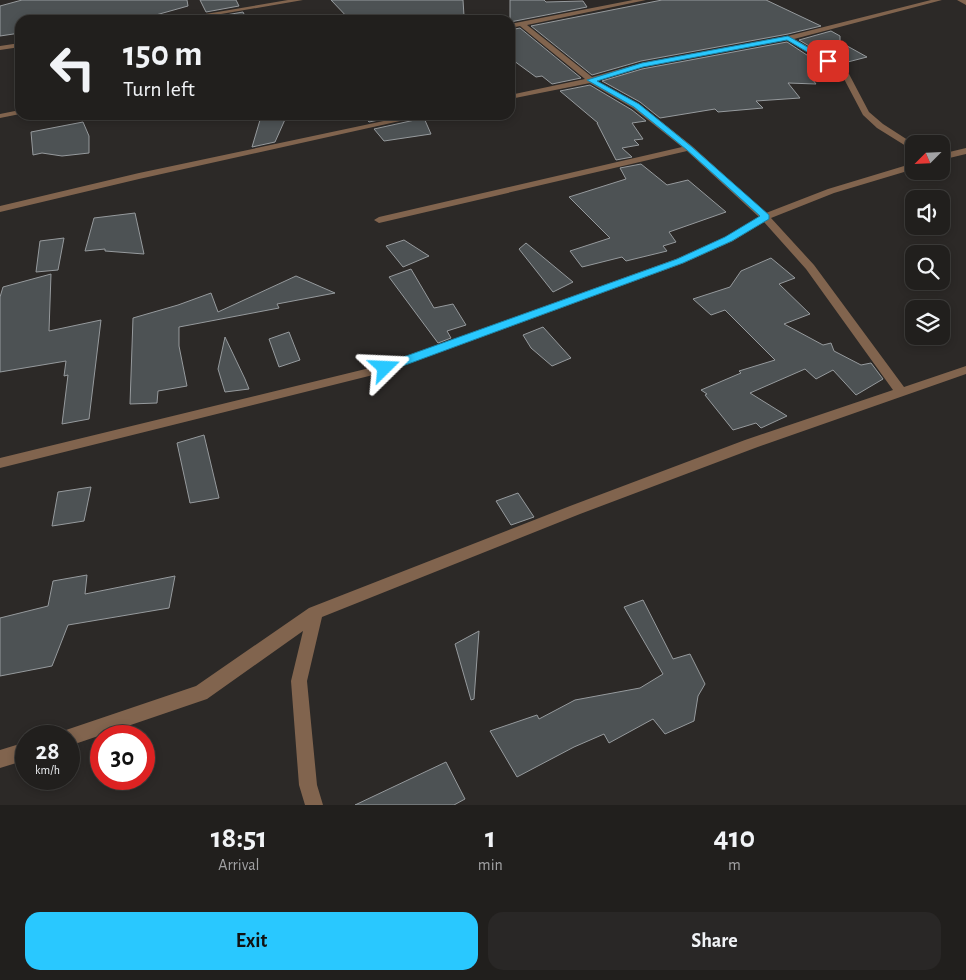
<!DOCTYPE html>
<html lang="en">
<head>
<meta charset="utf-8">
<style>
	:root { --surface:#211f1d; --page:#292726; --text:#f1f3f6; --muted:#a2a2a4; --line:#3e3d3b; --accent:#29c8ff }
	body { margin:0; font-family:"Alegreya Sans",sans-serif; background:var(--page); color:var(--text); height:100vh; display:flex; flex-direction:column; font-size:19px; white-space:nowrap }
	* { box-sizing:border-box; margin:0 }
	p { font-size:16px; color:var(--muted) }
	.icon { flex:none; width:28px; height:28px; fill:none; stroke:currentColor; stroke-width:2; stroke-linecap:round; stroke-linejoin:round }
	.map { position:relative; height:805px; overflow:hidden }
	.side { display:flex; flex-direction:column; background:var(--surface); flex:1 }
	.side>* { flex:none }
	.guide { position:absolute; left:15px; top:15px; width:500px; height:105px; border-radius:15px; box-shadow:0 2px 8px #0003,0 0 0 1px var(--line); background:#211f1d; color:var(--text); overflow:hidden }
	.needle { width:32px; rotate:246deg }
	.fabs { position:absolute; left:905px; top:135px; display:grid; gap:10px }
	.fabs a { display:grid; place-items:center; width:45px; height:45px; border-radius:10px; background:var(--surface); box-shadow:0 2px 8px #0003,0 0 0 1px var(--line); font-size:25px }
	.speed { position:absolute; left:15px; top:725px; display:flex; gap:10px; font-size:25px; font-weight:700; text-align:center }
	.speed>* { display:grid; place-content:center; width:65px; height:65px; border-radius:50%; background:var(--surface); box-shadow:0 2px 8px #0003,0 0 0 1px var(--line); line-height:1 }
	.speed small { font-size:12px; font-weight:400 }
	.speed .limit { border:8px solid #d22; background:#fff; color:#111 }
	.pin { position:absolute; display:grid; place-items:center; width:42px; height:42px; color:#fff; margin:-21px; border-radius:10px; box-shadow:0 2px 8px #0006 }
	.me { position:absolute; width:55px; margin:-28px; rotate:69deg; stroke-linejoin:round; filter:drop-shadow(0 0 4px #0008) }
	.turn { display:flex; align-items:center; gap:18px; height:105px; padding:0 25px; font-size:22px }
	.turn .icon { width:65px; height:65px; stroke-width:2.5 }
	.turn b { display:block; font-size:35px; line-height:42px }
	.eta { display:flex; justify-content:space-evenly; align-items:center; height:85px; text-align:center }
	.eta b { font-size:30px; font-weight:600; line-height:35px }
	.button { display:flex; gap:10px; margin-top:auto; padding:10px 25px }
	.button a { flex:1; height:58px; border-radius:15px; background:var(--accent); color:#111; font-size:20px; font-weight:600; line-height:58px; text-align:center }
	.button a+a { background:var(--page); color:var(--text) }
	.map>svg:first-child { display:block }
	.building { fill:#4d5254; stroke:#969a9d }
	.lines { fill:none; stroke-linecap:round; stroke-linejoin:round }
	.minor { fill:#81644e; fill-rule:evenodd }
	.route { fill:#29c8ff; stroke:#1b82a6 }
</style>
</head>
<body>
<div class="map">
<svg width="966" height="805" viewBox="0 0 966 805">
	<rect width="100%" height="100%" fill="#2c2927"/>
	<path class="building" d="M 22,0 L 187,0 L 188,6 L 138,20 L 20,20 L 20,33 L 0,36 L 0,6 Z
		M 200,0 L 236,0 L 239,6 L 206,12 Z
		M 331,0 L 463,0 L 464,16 L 410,20 L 350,20 Z
		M 510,0 L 544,0 L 546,2 L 583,1 L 587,7 L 510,22 Z
		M 662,0 L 766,0 L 821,26 L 788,34 L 641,61 L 592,75 L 531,26 Z
		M 243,12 L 247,20 L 210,20 L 209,18 Z
		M 520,28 L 581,78 L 552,84 L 542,76 L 536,77 L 510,58 L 510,30 Z
		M 831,31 L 840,36 L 840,42 L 867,57 L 840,64 L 799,40 Z
		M 787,42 L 836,74 L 820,75 L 824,79 L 813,80 L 816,84 L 788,83 L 800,98 L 756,101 L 763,108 L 718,112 L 715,109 L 660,118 L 640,102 L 602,81 L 642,69 Z
		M 590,85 L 632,110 L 646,121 L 632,123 L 643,139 L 634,140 L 639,145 L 622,148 L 632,157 L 616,160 L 597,123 L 598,123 L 560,91 Z
		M 287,115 L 275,142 L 252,147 L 260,120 Z
		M 363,115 L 403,115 L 369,122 Z
		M 424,118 L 431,134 L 384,141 L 374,129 Z
		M 83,122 L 89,136 L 89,153 L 62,156 L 42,153 L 33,155 L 31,132 Z
		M 641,164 L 667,185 L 688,180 L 726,212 L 669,232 L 676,242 L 663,246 L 667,251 L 626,261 L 622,257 L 582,267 L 570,251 L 610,238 L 569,197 L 626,179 L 620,168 Z
		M 135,213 L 144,254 L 105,251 L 105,249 L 85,251 L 94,218 Z
		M 64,238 L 58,270 L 36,272 L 40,241 Z
		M 404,240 L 429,256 L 403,267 L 386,246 Z
		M 526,243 L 573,282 L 553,292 L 519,249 Z
		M 771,258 L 795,278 L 779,284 L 810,314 L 784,324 L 823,345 L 831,343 L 834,351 L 861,365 L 871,363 L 883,379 L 856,395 L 833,370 L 816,379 L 805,369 L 750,393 L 787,416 L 761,428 L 756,423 L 733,430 L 705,395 L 707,394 L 701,390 L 741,373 L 739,371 L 775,360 L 725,310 L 711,315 L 693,299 L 730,287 L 741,271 Z
		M 411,269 L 434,308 L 453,304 L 466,325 L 447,331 L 451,338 L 438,343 L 389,277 Z
		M 51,274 L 49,331 L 101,320 L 89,419 L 62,424 L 68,375 L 64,376 L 66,361 L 0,372 L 0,297 L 3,287 Z
		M 296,276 L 335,293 L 277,304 L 279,308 L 179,327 L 179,346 L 187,386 L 158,391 L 157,403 L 130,404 L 133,318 L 178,305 L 211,293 L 218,312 Z
		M 543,327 L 571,358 L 552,366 L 531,348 L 523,335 Z
		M 289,332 L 300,360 L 279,367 L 269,339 Z
		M 225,337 L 245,379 L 249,389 L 225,392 L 218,369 Z
		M 204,435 L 219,498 L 190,503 L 177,443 Z
		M 91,487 L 84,521 L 52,526 L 58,492 Z
		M 518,493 L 534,517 L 511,525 L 496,501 Z
		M 87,575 L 85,594 L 175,576 L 169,608 L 68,625 L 52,666 L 0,676 L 0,618 L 48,606 L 53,581 Z
		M 643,600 L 673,659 L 690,654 L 705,684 L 698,696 L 694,721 L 665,734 L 653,719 L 609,743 L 604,734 L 574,747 L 517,777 L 490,731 L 537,715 L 539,719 L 575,700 L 640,688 L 663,674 L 624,607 Z
		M 479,631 L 474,699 L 471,700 L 455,644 Z
		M 446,762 L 465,799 L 454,805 L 355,805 Z"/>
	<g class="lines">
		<path class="minor" d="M 288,0 L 303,0 L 186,20 L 170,20 Z
			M 633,0 L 646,0 L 527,25 L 592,77 L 641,63 L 788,36 L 931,0 L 942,0 L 794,39 L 831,59 L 849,74 L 869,112 L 883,124 L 914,144 L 914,151 L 877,128 L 863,115 L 843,77 L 825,63 L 787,40 L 642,67 L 597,81 L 639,104 L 692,146 L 766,213 L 828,189 L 914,163 L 914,169 L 834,193 L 771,218 L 814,265 L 904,387 L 966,366 L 966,374 L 755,448 L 580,514 L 322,617 L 307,681 L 317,785 L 323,805 L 305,805 L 299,785 L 291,681 L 303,631 L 207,699 L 69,746 L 69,736 L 61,736 L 63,731 L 196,686 L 309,608 L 570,506 L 745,440 L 893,390 L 806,269 L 764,222 L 733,241 L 684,263 L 389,371 L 0,468 L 0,458 L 382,365 L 676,259 L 725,237 L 759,217 L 687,151 L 379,223 L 374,220 L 379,217 L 682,147 L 633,108 L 590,83 L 510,99 L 510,95 L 585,79 L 520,26 L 510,28 L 510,24 Z
			M 957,0 L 966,0 L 966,5 Z
			M 20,43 L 20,47 L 0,50 L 0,46 Z
			M 20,110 L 20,114 L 0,118 L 0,114 Z
			M 412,115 L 427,115 L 139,179 L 0,212 L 0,206 L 139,173 Z
			M 966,148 L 966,154 L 941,160 L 941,154 Z
			M 26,742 L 26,760 L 0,768 L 0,750 Z"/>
	</g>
	<path class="route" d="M 788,36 L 832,61 L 826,63 L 787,40 L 643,67 L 597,81 L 639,104 L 692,147 L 769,215 L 769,219 L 732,241 L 683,263 L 389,371 L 381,371 L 381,365 L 677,259 L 725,237 L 760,216 L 687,150 L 634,107 L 587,80 L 642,63 Z"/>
</svg>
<div class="fabs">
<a><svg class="needle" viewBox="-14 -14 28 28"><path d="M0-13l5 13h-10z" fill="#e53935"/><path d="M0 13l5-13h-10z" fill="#a2a2a4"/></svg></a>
<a><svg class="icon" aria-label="sound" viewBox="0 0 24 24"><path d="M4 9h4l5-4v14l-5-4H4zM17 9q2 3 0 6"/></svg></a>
<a><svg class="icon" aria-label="search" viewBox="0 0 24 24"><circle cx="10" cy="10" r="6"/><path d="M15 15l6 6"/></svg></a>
<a><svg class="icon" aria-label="layers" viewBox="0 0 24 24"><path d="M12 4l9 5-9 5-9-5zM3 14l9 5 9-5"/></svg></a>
</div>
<div class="speed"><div>28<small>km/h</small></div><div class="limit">30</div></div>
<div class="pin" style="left:828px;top:61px;background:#d93025"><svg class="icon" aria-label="arrive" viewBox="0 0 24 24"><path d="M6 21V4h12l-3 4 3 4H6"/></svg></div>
<svg class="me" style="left:385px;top:368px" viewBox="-20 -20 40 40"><path d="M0-17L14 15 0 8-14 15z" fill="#29c8ff" stroke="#fff" stroke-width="4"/></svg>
<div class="guide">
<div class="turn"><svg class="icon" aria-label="left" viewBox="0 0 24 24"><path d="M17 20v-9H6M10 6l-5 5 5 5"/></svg><div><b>150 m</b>Turn left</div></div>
</div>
</div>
<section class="side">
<div class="eta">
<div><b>18:51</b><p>Arrival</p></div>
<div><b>1</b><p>min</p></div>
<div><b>410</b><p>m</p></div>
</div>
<div class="button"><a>Exit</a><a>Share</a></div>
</section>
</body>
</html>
